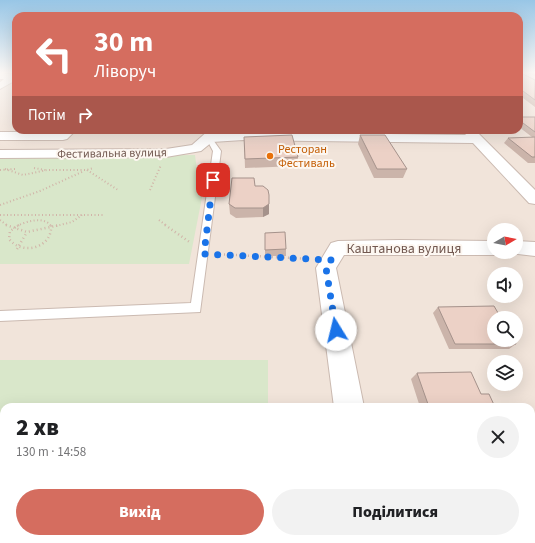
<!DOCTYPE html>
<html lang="uk">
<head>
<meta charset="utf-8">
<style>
	:root { --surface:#fff; --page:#f2f2f2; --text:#202124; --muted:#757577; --accent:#d56d5f }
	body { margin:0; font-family:"Source Sans 3",sans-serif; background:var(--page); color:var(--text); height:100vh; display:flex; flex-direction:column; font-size:15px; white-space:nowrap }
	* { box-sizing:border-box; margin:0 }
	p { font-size:13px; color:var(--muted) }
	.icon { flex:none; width:22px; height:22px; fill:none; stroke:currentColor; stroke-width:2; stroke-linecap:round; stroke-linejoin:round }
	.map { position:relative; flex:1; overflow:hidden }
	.sheet { position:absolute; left:0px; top:403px; width:535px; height:140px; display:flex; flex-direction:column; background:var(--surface); border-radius:12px 12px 0 0; box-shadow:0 4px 16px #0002 }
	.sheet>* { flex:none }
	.hud { position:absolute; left:12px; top:12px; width:511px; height:122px; border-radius:12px; box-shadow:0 4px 16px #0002; background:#d56d5f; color:#fff; overflow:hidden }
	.needle { width:26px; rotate:80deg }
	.tools { position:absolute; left:487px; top:223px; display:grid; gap:8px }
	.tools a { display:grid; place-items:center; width:36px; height:36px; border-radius:50%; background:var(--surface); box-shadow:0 4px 16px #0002; font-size:20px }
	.pin { position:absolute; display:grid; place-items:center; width:34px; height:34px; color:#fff; margin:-17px; border-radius:8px; box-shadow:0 2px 6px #0006 }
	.me { position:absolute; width:44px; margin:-22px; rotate:351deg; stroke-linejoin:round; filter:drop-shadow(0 0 3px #0008) }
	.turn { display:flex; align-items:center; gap:14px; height:84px; padding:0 16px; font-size:18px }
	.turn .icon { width:52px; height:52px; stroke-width:2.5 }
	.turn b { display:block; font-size:28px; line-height:34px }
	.then { display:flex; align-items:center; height:38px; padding:0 16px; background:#0003; gap:8px; font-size:15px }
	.round { display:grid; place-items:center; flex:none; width:42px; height:42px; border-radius:21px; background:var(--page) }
	.headline { display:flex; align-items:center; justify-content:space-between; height:68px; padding:0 16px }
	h1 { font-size:24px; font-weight:800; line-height:30px }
	.button { display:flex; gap:8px; margin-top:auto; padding:8px 16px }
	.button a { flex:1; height:46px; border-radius:24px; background:var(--accent); color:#fff; font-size:16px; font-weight:800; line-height:46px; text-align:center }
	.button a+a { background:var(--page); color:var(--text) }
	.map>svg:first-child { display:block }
	.residential { fill:#f1e4da; fill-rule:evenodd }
	.green { fill:#d9e7ca }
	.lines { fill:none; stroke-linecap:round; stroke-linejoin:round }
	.service-casing { stroke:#cbbab1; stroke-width:2 }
	.minor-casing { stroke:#cbbab1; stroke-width:2 }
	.path-far1 { stroke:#d1b4a8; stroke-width:2; stroke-dasharray:1 2.5; stroke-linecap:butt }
	.path { stroke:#d1b4a8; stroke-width:2.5; stroke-dasharray:1 3; stroke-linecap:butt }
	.service { fill:#fff; fill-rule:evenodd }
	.minor { fill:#fff; fill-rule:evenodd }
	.wall { fill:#cbb4aa }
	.shaded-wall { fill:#a5928b }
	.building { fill:#ecd1c6; stroke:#a5928b }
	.route { stroke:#1a73e8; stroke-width:7; stroke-dasharray:0 12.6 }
	.food-dot { fill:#e8710a; stroke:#fdf7f1; stroke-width:1.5 }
	.labels { text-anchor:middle; stroke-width:4; stroke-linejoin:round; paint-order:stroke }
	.far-food-label { font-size:12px; fill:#c56008; stroke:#fdf7f1; text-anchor:start }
	.far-street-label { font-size:12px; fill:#725951; stroke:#fdf7f1 }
	.street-label { font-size:14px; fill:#725951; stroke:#fdf7f1 }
</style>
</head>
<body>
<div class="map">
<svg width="535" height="543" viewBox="0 0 535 543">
	<rect width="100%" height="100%" fill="#faf2eb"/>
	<path class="residential" d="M 0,72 L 16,72 L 16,130 L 519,130 L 519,72 L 535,72 L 535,543 L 0,543 ZM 494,230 L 516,230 L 516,252 L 494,252 ZM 494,274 L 516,274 L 516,296 L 494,296 ZM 494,318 L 516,318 L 516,340 L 494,340 ZM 494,362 L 516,362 L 516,384 L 494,384 ZM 4,407 L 531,407 L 531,539 L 4,539 Z"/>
	<path class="green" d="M 195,155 L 198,178 L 206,177 L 189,264 L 0,264 L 0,157 Z
		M 0,360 L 268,360 L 268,407 L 4,407 L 4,539 L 268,539 L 268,543 L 0,543 Z"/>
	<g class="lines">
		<defs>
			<path id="service" d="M 381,130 L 387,130 L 389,139 L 385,139 Z
				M 207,137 L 211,137 L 221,151 L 200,312 L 0,321 L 0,311 L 191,303 L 213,151 L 206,138 Z"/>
			<path id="minor" d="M 0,73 L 16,75 L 16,80 L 0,89 L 0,82 L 4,79 L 0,79 Z
				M 62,130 L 76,130 L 67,139 L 63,140 L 0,140 L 0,132 L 60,132 Z
				M 209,130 L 221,130 L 219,134 L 243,132 L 466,135 L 462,130 L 475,130 L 535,190 L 535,204 L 529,203 L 473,143 L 243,140 L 212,142 L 201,151 L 166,157 L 0,158 L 0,150 L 166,149 L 192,145 Z
				M 400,240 L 494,241 L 494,252 L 501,252 L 494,255 L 344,255 L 336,268 L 364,407 L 334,407 L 316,268 L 331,243 L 338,241 Z
				M 516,241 L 535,242 L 535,256 L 509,253 L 516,252 Z
				M 351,539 L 389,539 L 390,543 L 352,543 Z"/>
		</defs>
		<use href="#service" class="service-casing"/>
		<use href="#minor" class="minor-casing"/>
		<path class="path-far1" d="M 34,168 L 45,170
			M 5,169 L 23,175 L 47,170 L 86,170 L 94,168
			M 0,170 L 15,169
			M 87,170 L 118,190
			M 150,190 L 161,165
			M 0,205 L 40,191 L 84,171
			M 0,215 L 103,215
			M 0,220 L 8,226
			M 159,220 L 167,226
			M 17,226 C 27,221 44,216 51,226
			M 56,226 L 72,222 L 82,215"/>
		<path class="path" d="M 6,225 L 27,232 L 60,225
			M 19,225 L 10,231 L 9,239 C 22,256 53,248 51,225
			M 165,225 L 191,243
			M 17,249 L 27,232
			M 216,254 L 311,259"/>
		<use href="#service" class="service"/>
		<use href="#minor" class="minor"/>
	</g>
	<path class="wall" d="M 0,72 L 16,72 L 16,74 Z
		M 519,72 L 535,80 L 535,107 L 519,95 Z
		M 526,72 L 535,72 L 535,76 Z
		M 519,117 L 535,117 L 535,163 L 528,163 L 504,143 L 508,138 L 532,137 L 519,127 Z
		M 360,135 L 407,169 L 403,178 L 374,178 L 358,144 Z
		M 244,137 L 298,157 L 297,166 L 245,168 Z
		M 255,186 L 269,204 L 269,214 L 263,217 L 236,218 L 230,214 L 229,204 Z
		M 265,233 L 286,249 L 286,256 L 265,256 Z
		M 438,307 L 516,344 L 509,349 L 449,349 L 433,313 Z
		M 417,373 L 495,407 L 420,407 L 411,379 Z
		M 531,448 L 535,448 L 535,489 L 531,489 Z
		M 462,539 L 531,539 L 535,543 L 463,543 Z"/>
	<path class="shaded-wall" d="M 269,195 L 269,214 L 263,217 L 263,208 Z"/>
	<path class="building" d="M 519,72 L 535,80 L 535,100 L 519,88 Z
		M 519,117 L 535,117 L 535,132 L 519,120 Z
		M 292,135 L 298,157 L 245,159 L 244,137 Z
		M 360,135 L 385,135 L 407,169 L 377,169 Z
		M 535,137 L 535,157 L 532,157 L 508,138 Z
		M 232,178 L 254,178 L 255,186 L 263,186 L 268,190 L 269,195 L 269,204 L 263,208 L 235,208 L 229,204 Z
		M 285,232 L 286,249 L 265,250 L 265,233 Z
		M 494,306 L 501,318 L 494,318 L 494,340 L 514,340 L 516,344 L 455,344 L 438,307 Z
		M 471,372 L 481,394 L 489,394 L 495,407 L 429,407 L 417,373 Z
		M 531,448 L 535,448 L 535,486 L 531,486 Z
		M 531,522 L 535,522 L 535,543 L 476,543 L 475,539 L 531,539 Z"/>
	<linearGradient id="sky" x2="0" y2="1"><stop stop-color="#98c6e6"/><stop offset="0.49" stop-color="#fdf9f6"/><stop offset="1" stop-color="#fdf9f6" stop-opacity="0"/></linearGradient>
	<rect width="535" height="148" fill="url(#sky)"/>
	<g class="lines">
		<path class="route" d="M 213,180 L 204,254 L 331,260 L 326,268 L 336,330"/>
	</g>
	<circle class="food-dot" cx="270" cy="156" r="4"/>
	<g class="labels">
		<g class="far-food-label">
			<text x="278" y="153">Ресторан<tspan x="278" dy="14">Фестиваль</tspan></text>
		</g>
		<g class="far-street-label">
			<text transform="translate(112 153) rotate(-1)" y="4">Фестивальна вулиця</text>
		</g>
		<g class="street-label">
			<text x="404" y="253">Каштанова вулиця</text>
		</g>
	</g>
</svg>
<div class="tools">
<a><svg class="needle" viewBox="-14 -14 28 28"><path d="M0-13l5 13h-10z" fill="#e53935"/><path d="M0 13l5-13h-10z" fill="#757577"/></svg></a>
<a><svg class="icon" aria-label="sound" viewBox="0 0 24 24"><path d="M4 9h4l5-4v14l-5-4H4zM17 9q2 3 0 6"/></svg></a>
<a><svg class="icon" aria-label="search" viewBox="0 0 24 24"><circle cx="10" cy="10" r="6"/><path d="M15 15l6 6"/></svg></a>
<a><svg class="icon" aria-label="layers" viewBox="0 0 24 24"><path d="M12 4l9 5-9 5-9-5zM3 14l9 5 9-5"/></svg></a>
</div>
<div class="pin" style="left:213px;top:180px;background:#d93025"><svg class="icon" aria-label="arrive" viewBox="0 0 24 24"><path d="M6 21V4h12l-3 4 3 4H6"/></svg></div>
<svg class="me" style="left:336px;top:330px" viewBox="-20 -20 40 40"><circle r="19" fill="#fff"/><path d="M0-13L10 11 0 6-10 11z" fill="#1a73e8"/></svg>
<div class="hud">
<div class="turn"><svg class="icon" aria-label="left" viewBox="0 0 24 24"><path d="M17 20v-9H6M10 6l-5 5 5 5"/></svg><div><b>30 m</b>Ліворуч</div></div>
<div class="then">Потім<svg class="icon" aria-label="right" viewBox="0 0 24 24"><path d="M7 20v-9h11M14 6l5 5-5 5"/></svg></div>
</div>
<section class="sheet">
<div class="headline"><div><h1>2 хв</h1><p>130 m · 14:58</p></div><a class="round"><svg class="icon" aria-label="close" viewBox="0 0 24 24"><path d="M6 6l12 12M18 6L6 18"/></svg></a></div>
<div class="button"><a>Вихід</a><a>Поділитися</a></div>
</section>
</div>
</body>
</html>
